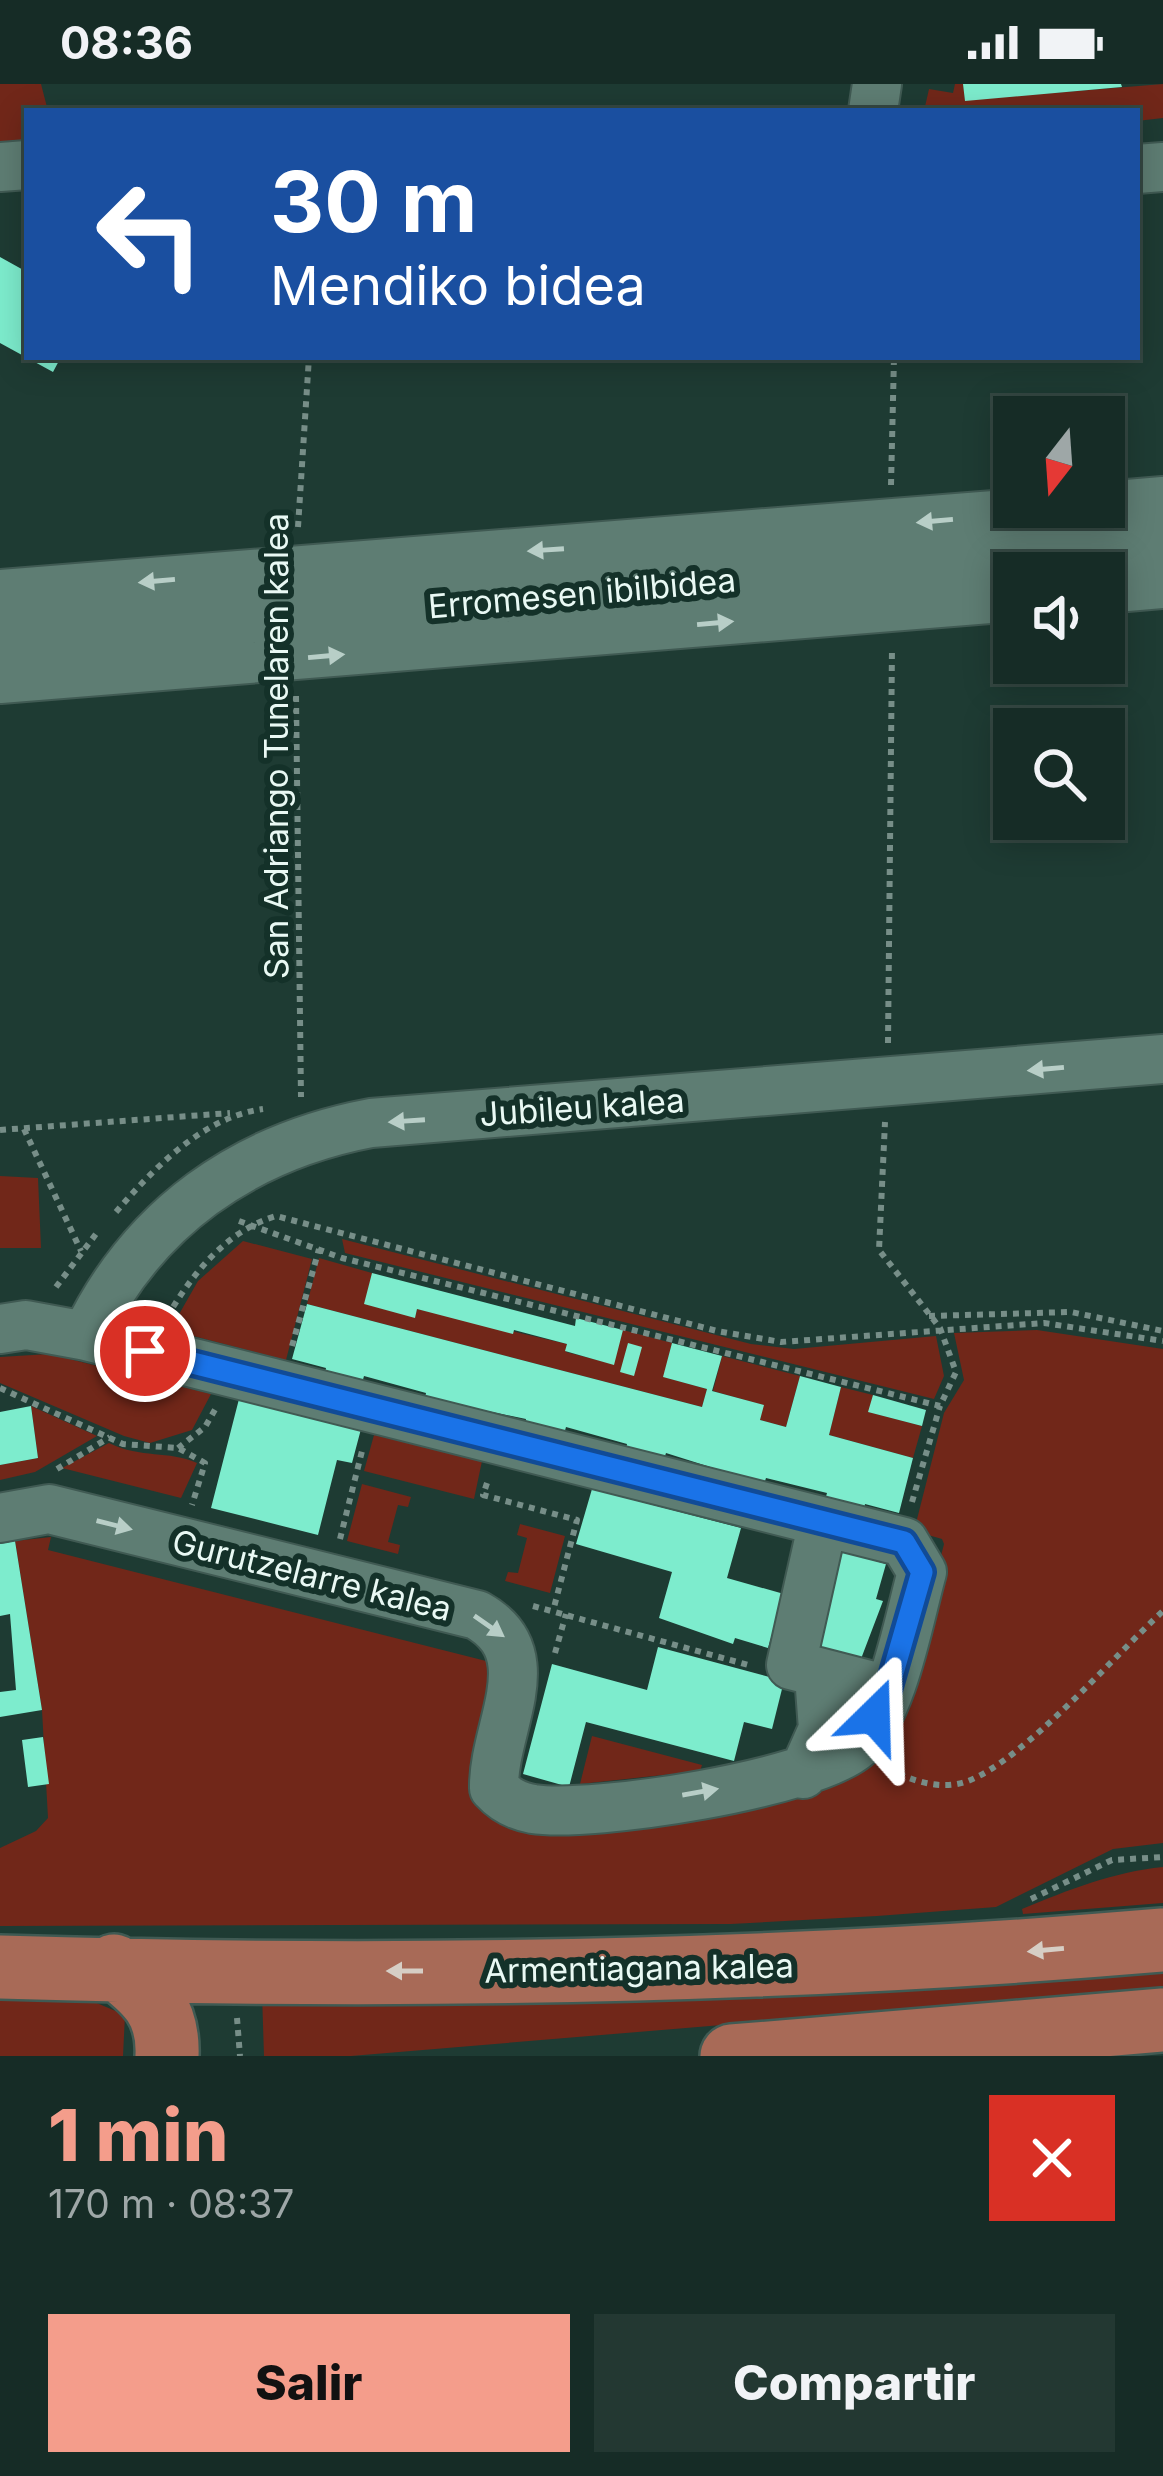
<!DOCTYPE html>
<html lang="es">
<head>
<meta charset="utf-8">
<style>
	:root { --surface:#162c26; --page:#233832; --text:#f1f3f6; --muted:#9ea7a7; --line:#354843; --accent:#f49d8b }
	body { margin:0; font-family:Inter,sans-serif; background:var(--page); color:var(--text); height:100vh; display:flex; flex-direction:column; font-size:45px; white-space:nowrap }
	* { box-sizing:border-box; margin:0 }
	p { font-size:39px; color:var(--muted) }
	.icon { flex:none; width:66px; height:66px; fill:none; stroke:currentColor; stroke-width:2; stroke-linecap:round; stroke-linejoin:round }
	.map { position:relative; height:1972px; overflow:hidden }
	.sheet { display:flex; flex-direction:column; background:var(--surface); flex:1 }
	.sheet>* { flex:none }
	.top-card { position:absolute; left:24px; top:24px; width:1116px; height:252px; border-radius:0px; box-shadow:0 6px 30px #0003,0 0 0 3px var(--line); background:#1a4fa0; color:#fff; overflow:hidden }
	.needle { width:78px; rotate:197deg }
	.tools { position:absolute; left:993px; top:312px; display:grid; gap:24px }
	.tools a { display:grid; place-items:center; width:132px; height:132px; border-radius:0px; background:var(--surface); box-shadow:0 6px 30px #0003,0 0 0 3px var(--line); font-size:60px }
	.pin { position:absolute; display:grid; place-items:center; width:102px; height:102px; color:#fff; margin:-51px; border:6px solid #fff; border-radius:50%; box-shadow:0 3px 12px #0007 }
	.me { position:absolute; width:132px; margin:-66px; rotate:22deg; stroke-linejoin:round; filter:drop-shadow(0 0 9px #0008) }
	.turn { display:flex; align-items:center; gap:42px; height:252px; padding:0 48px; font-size:54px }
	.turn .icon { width:156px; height:156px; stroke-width:2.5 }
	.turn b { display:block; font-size:84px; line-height:102px }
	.round { display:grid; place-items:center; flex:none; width:126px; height:126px; border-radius:0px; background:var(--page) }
	.overview { display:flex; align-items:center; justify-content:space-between; height:204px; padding:0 48px }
	h1 { font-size:72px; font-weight:800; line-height:90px; color:var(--accent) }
	.cta { display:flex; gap:24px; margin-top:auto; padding:24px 48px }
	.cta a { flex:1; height:138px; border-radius:0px; background:var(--accent); color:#111; font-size:48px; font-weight:800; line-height:138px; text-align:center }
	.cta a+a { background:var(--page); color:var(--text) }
	.status { display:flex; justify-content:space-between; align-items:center; height:84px; padding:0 60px; background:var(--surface); direction:ltr }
	.status svg { height:33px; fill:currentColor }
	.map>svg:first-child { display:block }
	.green { fill:#712719 }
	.building { fill:#7deccd }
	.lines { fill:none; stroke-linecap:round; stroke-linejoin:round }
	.minor-casing { stroke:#405a53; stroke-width:52 }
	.major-casing { stroke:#405a53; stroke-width:68 }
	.path { stroke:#778e88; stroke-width:6; stroke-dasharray:6 6; stroke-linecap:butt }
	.minor { stroke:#5e7d73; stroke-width:48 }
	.major { stroke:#a86a57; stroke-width:63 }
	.oneway { fill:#b8cec7 }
	.oneway2 { fill:#d6cec5 }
	.route-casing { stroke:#114b97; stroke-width:30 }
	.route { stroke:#1a73e8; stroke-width:21 }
	.labels { text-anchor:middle; stroke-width:12; stroke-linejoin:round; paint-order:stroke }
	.street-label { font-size:33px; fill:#e9f9f4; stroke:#143129 }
</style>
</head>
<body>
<div class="status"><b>08:36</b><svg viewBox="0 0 49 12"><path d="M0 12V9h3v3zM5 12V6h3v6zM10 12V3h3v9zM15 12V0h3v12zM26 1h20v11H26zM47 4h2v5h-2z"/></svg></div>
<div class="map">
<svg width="1163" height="1972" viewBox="0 0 1163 1972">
	<rect width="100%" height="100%" fill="#1e3b33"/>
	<path class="green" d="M 0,0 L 41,0 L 48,27 L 27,27 L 27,65 L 0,67 Z
		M 955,0 L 963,0 L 965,16 L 1163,0 L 1163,34 L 1137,37 L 1137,27 L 924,27 L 929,5 L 953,9 Z
		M 0,1092 L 38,1094 L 41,1164 L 0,1164 Z
		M 342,1155 L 751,1260 L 794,1265 L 936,1252 L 944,1292 L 934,1315 L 345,1169 Z
		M 243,1157 L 312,1175 L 286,1276 L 170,1246 L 198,1197 Z
		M 319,1174 L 372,1189 L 365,1220 L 415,1233 L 417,1225 L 567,1260 L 566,1268 L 613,1280 L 623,1246 L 672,1259 L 664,1293 L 707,1305 L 702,1323 L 307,1220 Z
		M 1037,1246 L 1163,1265 L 1163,1759 L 1113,1765 L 996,1823 L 877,1832 L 731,1840 L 0,1842 L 0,1764 L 36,1747 L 48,1734 L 42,1626 L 15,1457 L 51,1453 L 48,1466 L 494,1579 L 471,1692 L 577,1737 L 901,1629 L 944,1460 L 942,1455 L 914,1447 L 944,1329 L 964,1296 L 954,1249 Z
		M 49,1270 L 211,1310 L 192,1346 L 150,1359 L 124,1352 L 0,1299 L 0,1273 Z
		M 722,1272 L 800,1292 L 786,1343 L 760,1336 L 763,1321 L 713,1307 Z
		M 841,1303 L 873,1311 L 869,1328 L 922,1342 L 913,1374 L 829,1351 Z
		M 31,1322 L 97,1352 L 35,1388 L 0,1396 L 0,1381 L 38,1374 Z
		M 374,1351 L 482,1377 L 474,1415 L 364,1387 Z
		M 109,1359 C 142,1375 168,1366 197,1379 L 181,1414 L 62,1384 Z
		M 362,1400 L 411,1413 L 408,1423 L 398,1421 L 388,1458 L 400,1461 L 398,1470 L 347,1457 Z
		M 520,1440 L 565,1452 L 550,1509 L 505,1497 L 508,1488 L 518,1489 L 527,1454 L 517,1451 Z
		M 592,1652 L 702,1681 L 700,1687 L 580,1700 Z
		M 1163,1783 L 1163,1819 L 1023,1830 L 1022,1825 C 1068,1806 1113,1788 1163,1783 Z
		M 1163,1880 L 1163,1904 L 351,1972 L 264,1972 L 262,1909 Z
		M 12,1911 L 92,1917 L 125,1931 L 123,1972 L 0,1972 L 0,1913 Z"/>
	<path class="building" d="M 963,0 L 1121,0 L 1122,3 L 965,17 Z
		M 0,173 L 27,188 L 27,273 L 61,273 L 53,288 L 0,259 Z
		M 372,1189 L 575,1242 L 576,1234 L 623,1246 L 614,1281 L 565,1267 L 567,1260 L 514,1246 L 513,1250 L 417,1225 L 415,1234 L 364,1220 Z
		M 307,1220 L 702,1323 L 707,1305 L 663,1293 L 672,1259 L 722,1272 L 712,1307 L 764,1321 L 760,1336 L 786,1343 L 800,1292 L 841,1303 L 829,1351 L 913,1374 L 899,1429 L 865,1420 L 864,1425 L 825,1416 L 827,1409 L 766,1394 L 764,1400 L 666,1369 L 664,1375 L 626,1365 L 627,1360 L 566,1343 L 564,1350 L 525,1340 L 526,1335 L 425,1314 L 426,1309 L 364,1292 L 362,1299 L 325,1289 L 326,1284 L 292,1275 Z
		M 628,1259 L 642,1263 L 634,1292 L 620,1288 Z
		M 873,1311 L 926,1326 L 922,1342 L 868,1328 Z
		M 239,1315 L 361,1345 L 352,1379 L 337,1376 L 318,1451 L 211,1424 Z
		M 31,1322 L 38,1374 L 0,1381 L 0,1328 Z
		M 592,1405 L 741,1444 L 727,1494 L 784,1510 L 768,1564 L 735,1554 L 733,1560 L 659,1534 L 672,1488 L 576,1460 Z
		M 15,1457 L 42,1626 L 0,1633 L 0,1608 L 16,1606 L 10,1530 L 0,1532 L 0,1460 Z
		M 834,1465 L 886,1480 L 876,1515 L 883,1517 L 856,1588 L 802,1572 Z
		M 658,1563 L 784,1597 L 772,1645 L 744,1638 L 734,1677 L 586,1638 L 569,1703 L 523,1690 L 552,1580 L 647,1606 Z
		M 43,1653 L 49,1700 L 28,1703 L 22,1656 Z"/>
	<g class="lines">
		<defs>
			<path id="minor" d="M 873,27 L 877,0
				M 0,83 L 27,81
				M 1137,85 L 1163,83
				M 1104,422 L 1163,417
				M 1104,505 L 1163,500
				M 0,510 L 1093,423
				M 0,555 L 1163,460
				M 0,595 L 1014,513
				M 0,1245 L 26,1241 L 86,1252 L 904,1458 L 922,1488 C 909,1534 893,1629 857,1661 C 813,1700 593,1734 533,1725 C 516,1722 505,1716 494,1704 C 493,1642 547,1570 477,1531 L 49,1425 L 0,1434
				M 86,1252 C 143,1133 244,1063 371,1039 L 1163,975
				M 823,1438 L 791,1581 L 888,1606
				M 803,1690 L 823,1645 L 819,1591"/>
			<path id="major" d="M 114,1882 C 148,1907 169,1927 167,1972
				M 0,1883 C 388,1895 776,1889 1163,1856
				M 732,1972 L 1163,1936"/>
		</defs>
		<use href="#minor" class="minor-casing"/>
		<use href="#major" class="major-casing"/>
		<path class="path" d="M 891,401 L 894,273
			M 298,443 L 309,273
			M 296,612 L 301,1013
			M 888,959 L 892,564
			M 24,1045 L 81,1167
			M 0,1046 L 230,1029
			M 116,1128 C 154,1084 203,1033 263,1025
			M 239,1137 L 342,1174 L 940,1322 L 956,1288 L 940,1244 L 879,1166 L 885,1038
			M 56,1203 L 99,1146
			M 929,1232 L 1071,1228 L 1163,1247
			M 167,1233 C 193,1189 226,1147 276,1132 L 717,1247 L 781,1258 L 1044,1239 L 1163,1257
			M 292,1262 L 319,1165
			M 0,1304 L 123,1360 L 178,1364 L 205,1379 L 192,1421
			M 178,1364 L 205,1343 L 216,1324
			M 57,1385 L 110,1353
			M 487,1399 L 483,1411 L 577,1436 L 553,1527
			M 912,1418 L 940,1322
			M 340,1455 L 363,1363
			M 533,1522 L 752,1582
			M 555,1569 L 566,1530
			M 888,1685 C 913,1697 941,1707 968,1697 C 1025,1675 1114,1572 1163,1527
			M 1031,1815 L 1112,1776 L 1163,1773
			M 237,1934 L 240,1972"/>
		<use href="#minor" class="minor"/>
		<use href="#major" class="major"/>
	</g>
	<defs><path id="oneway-solid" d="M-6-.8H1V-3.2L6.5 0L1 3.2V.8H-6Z" transform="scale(3)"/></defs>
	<g class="oneway">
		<use href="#oneway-solid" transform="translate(935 437) rotate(175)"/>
		<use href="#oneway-solid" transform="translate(546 466) rotate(176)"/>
		<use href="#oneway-solid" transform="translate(157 497) rotate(175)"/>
		<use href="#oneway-solid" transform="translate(715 539) rotate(-5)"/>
		<use href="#oneway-solid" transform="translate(326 572) rotate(-5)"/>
		<use href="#oneway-solid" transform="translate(1046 985) rotate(175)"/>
		<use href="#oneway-solid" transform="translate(407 1037) rotate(176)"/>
		<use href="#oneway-solid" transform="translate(114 1441) rotate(14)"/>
		<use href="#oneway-solid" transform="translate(489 1542) rotate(35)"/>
		<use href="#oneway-solid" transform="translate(700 1708) rotate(-10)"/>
	</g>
	<g class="oneway2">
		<use href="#oneway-solid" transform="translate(1046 1866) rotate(175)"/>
		<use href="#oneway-solid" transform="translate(405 1887) rotate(-180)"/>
	</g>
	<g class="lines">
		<defs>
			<path id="route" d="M 145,1267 L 904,1458 L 922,1488 L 888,1606 L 874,1632"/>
		</defs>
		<use href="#route" class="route-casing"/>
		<use href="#route" class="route"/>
	</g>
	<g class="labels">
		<g class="street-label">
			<text transform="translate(582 509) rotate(-5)" y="12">Erromesen ibilbidea</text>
			<text transform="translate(276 662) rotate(-90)" y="12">San Adriango Tunelaren kalea</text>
			<text transform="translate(582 1023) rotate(-4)" y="12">Jubileu kalea</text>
			<text transform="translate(312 1491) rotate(14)" y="12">Gurutzelarre kalea</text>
			<text transform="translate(639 1884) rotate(-1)" y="12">Armentiagana kalea</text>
		</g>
	</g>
</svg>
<div class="tools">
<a><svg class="needle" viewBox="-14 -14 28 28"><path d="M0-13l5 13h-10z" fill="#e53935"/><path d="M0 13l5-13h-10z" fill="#9ea7a7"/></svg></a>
<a><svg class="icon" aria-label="sound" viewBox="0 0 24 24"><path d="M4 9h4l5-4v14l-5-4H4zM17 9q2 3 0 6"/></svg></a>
<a><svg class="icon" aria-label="search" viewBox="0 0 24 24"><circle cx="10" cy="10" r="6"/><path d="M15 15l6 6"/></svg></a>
</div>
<div class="pin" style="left:145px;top:1267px;background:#d93025"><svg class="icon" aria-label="arrive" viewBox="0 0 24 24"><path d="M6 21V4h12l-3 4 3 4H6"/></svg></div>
<svg class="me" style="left:874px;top:1632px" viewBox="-20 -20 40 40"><path d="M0-17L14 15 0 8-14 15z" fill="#1a73e8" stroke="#fff" stroke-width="4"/></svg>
<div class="top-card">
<div class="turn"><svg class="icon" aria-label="left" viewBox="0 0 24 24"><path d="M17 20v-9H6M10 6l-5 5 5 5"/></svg><div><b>30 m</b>Mendiko bidea</div></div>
</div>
</div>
<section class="sheet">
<div class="overview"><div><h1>1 min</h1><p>170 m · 08:37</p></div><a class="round" style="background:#d93025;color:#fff"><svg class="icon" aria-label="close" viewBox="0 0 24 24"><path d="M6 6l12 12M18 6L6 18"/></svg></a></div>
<div class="cta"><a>Salir</a><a>Compartir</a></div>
</section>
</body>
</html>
